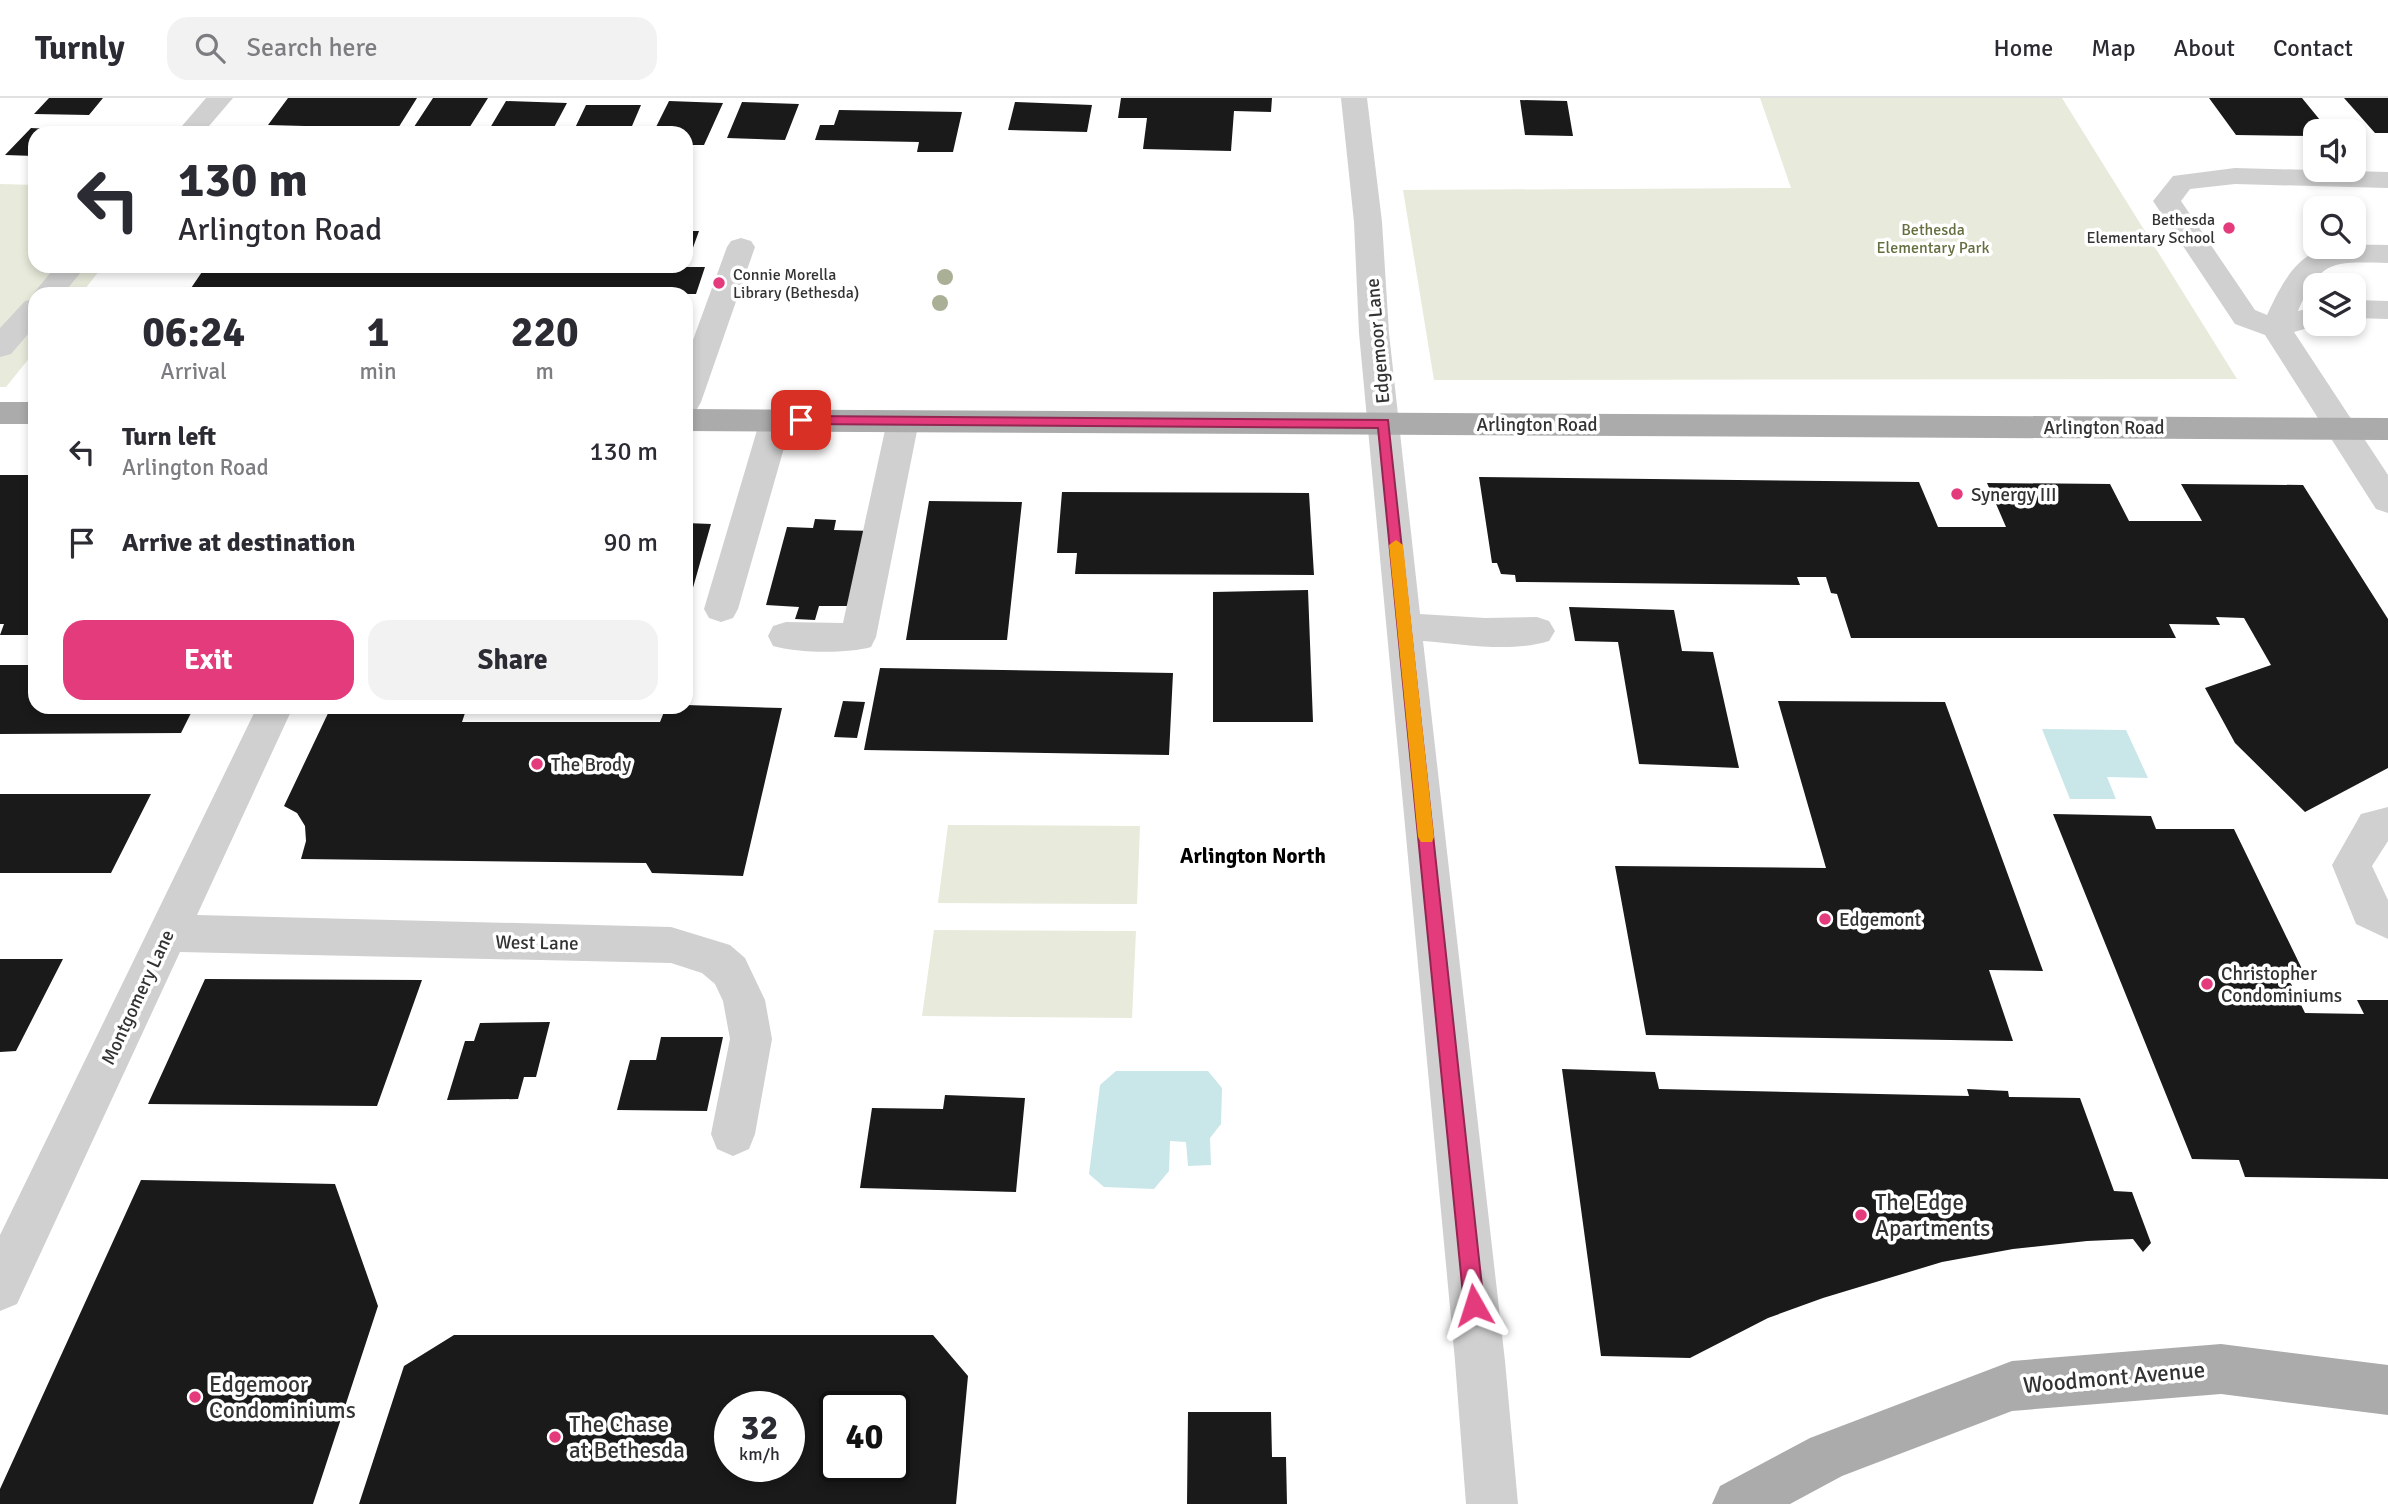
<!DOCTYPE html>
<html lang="en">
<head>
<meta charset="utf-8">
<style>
	:root { --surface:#fff; --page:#f2f2f3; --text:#2b2b33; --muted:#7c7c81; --line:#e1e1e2; --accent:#e33b7c }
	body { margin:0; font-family:Signika,sans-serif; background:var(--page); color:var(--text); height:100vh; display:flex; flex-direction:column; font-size:26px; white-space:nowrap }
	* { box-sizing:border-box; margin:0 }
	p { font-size:23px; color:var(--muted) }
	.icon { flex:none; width:38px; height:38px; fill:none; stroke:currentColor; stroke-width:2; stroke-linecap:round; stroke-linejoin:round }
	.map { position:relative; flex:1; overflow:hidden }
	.panel { position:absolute; left:28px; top:189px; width:665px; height:427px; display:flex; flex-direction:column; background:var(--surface); border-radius:21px; box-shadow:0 4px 10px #0003 }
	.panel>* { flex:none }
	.banner { position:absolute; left:28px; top:28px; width:665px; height:147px; border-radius:21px; box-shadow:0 4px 10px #0003; background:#fff; color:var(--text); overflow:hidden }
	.buttons { position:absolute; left:2303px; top:21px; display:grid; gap:14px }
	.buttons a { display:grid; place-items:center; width:63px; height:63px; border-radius:14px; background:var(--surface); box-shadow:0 4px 10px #0003; font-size:35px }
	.speed { position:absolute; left:714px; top:1293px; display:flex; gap:14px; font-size:35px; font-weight:700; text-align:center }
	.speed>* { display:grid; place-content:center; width:91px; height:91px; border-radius:50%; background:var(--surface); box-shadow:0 4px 10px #0003; line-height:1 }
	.speed small { font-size:18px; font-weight:400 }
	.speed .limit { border:4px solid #111; border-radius:10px; background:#fff; color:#111 }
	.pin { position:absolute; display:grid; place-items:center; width:60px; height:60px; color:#fff; margin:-30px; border-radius:14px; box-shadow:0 4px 10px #0006 }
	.me { position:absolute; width:77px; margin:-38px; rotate:354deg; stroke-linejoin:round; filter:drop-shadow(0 0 5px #0008) }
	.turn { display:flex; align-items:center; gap:24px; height:147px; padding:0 35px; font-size:32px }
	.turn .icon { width:91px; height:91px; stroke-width:2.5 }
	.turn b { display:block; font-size:49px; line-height:60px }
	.eta { display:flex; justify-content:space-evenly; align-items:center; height:119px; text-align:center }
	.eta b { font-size:42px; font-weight:700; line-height:49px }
	.button { display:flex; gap:14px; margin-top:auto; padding:14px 35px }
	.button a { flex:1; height:80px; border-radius:21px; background:var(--accent); color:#fff; font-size:28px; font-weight:700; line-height:80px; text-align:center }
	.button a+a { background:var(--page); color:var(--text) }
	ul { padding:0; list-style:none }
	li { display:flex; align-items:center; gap:21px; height:91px; padding:0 35px }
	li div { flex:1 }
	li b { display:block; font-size:26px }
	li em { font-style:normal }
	header { display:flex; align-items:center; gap:42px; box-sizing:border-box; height:98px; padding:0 35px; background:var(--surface); border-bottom:2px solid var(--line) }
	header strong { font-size:33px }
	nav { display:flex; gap:38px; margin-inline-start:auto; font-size:24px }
	.search { width:490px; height:63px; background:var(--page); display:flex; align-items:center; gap:18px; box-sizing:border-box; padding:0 24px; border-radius:21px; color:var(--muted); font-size:26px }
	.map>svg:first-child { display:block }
	.green { fill:#e8eadb }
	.water { fill:#c9e7e9 }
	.building { fill:#1a1a1a; fill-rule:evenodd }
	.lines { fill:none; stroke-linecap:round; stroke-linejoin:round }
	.minor { fill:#d0d0d0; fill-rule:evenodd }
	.major { fill:#ababab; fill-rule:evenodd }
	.tree { fill:#aab095 }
	.route { fill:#e33b7c; stroke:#942651; stroke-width:2 }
	.slow { fill:#f59e0b }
	.poi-dot { fill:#e33b7c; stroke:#fff; stroke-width:2.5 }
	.labels { text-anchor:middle; stroke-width:7; stroke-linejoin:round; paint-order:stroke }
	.far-poi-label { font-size:16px; fill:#333; stroke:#fff; text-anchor:end }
	.far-park-label { font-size:16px; fill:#646f3f; stroke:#fff }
	.street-label { font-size:19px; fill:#333; stroke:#fff }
	.poi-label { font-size:19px; fill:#333; stroke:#fff; text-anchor:start }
	.neighbourhood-label { font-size:21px; font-weight:bold; fill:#000; stroke:#fff }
	.near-poi-label { font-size:23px; fill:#333; stroke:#fff; text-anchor:start }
	.near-street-label { font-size:23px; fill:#333; stroke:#fff }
</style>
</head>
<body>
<header>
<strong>Turnly</strong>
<div class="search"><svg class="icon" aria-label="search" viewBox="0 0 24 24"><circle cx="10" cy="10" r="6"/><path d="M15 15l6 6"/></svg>Search here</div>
<nav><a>Home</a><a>Map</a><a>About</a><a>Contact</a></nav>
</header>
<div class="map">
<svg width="2388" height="1406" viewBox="0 0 2388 1406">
	<rect width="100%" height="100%" fill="#fff"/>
	<path class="green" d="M 1760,0 L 2062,0 L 2237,281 L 1434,282 L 1403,92 L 1791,90 Z
		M 0,86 L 35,87 L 35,168 L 103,168 L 81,196 L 35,196 L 35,253 L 6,289 L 0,289 Z
		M 948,727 L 1140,728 L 1137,806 L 938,805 Z
		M 934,832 L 1136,833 L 1132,920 L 922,918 Z"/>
	<path class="water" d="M 2042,631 L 2126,632 L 2148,680 L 2107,679 L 2116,701 L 2070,701 Z
		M 1116,973 L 1208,973 L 1222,990 L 1221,1026 L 1210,1040 L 1211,1067 L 1188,1068 L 1186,1044 L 1170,1043 L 1169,1073 L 1154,1091 L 1104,1089 L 1089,1076 L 1100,987 Z"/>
	<path class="building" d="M 49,0 L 103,0 L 89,17 L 34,16 Z
		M 288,0 L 417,0 L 395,35 L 337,35 L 341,29 L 268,27 Z
		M 433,0 L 488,0 L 466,35 L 410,35 Z
		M 1121,0 L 1272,0 L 1271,14 L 1234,13 L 1231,53 L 1143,51 L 1147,20 L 1118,20 Z
		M 2209,0 L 2302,0 L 2329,33 L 2315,33 L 2315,38 L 2236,37 Z
		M 2344,0 L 2388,0 L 2388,35 L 2375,35 Z
		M 1520,2 L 1567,3 L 1573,38 L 1525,37 Z
		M 506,3 L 567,5 L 551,35 L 487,35 Z
		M 669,3 L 723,5 L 704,47 L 686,47 L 686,35 L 653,35 Z
		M 742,4 L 799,6 L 785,42 L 727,40 Z
		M 1015,4 L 1092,7 L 1087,34 L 1008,32 Z
		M 586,7 L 641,7 L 629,35 L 574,32 Z
		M 839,12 L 962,14 L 953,54 L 917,54 L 919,44 L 815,42 L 820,27 L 834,27 Z
		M 31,30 L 91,33 L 91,35 L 35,35 L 35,58 L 5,57 Z
		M 686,133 L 699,133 L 686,169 L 705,169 L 696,196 L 187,196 L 206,168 L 686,168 Z
		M 0,377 L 35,377 L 35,537 L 0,537 L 4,526 L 0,526 Z
		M 1479,379 L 1919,384 L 1938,429 L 2006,429 L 1987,385 L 2110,386 L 2129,423 L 2202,423 L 2181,386 L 2303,387 L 2388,521 L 2388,670 L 2305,714 L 2235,645 L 2205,590 L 2271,567 L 2244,520 L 2216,519 L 2220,527 L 2169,526 L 2176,540 L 1851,540 L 1837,496 L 1831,495 L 1826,479 L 1797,479 L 1800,487 L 1516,484 L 1515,477 L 1501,476 L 1497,465 L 1492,465 Z
		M 1062,394 L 1309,395 L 1314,477 L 1075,476 L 1077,455 L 1057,455 Z
		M 929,403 L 1022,404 L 1007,542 L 906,542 Z
		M 815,421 L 836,422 L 834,432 L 873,433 L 855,508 L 819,508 L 815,522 L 795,521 L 799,509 L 766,507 L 787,429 L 813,430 Z
		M 686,425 L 711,426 L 687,511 L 686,511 Z
		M 1308,492 L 1313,624 L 1213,624 L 1213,494 Z
		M 1569,509 L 1674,512 L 1682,553 L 1713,554 L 1739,670 L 1639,666 L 1618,544 L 1575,543 Z
		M 0,567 L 35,567 L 35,609 L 194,609 L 181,635 L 0,636 Z
		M 880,570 L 1173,575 L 1169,657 L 864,652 Z
		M 843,603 L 865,604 L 857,640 L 834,639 Z
		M 1778,603 L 1945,604 L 2043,873 L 1989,872 L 2013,943 L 1646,937 L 1615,768 L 1826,770 Z
		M 686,607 L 782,610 L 743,778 L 652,775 L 646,765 L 301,761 L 306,743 L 305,728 L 297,715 L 284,708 L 331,609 L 467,609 L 462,624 L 660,624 L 666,609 Z
		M 0,696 L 151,696 L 111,775 L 0,775 Z
		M 2053,716 L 2151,718 L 2156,731 L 2234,731 L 2302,871 L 2284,871 L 2305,915 L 2364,916 L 2357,902 L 2388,902 L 2388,1081 L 2245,1079 L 2239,1062 L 2192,1061 Z
		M 0,861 L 63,861 L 16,953 L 0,954 Z
		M 205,881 L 422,882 L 377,1008 L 148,1006 Z
		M 550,924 L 536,979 L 524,979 L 518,1001 L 447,1002 L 465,943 L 474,943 L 480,925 Z
		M 661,939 L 723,939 L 707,1013 L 617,1012 L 630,962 L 656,962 Z
		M 1562,971 L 1655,974 L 1659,991 L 1969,998 L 1967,991 L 2008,993 L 2009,999 L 2080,1000 L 2114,1093 L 2132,1094 L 2151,1145 L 2143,1154 L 2133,1141 L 2087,1143 L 2013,1151 L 1942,1164 L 1823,1200 L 1768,1220 L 1690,1260 L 1601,1258 Z
		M 945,997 L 1025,1000 L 1016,1094 L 860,1090 L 872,1010 L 943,1011 Z
		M 141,1082 L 335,1086 L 378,1208 L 313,1406 L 0,1406 L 0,1391 Z
		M 454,1237 L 933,1237 L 968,1278 L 956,1406 L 359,1406 L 404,1268 ZM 730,1309 L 789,1309 L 789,1368 L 730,1368 ZM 835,1309 L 894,1309 L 894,1368 L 835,1368 Z
		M 1188,1314 L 1271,1314 L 1272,1359 L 1286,1359 L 1287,1406 L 1187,1406 Z"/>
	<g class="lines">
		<path class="minor" d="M 206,0 L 233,0 L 203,35 L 176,35 Z
			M 1341,0 L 1367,0 L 1382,124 L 1389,235 L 1420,516 L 1485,520 L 1537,519 L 1549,523 L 1555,533 L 1549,543 C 1511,555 1463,546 1423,543 L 1505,1263 L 1518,1406 L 1466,1406 L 1455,1263 L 1359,235 L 1354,124 Z
			M 2235,70 L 2388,74 L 2388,90 L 2235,86 L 2190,91 L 2181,103 L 2255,212 L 2267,217 C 2299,147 2316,146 2388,147 L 2388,165 C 2334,164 2321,160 2298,213 L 2315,209 L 2315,226 L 2322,226 L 2294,234 L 2388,377 L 2388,415 L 2376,411 L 2265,237 L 2235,226 L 2153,103 L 2173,78 Z
			M 741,140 L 751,143 L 755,149 L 701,304 L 697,311 L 686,314 L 686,261 L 727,149 L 731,143 Z
			M 56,168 L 86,168 L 63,196 L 35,196 L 35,200 L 33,196 Z
			M 35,201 L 35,228 L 11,256 L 0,259 L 0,230 L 25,203 Z
			M 2354,202 L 2388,203 L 2388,221 L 2354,220 Z
			M 776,311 L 787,314 L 792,322 L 738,511 L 733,520 L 721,524 L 709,520 L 704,511 L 760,322 L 765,314 Z
			M 903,312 L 914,315 L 919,323 L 876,539 L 871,549 C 847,556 797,555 773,548 L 768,538 L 773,528 L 786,524 L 843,525 L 887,323 L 892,315 Z
			M 257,609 L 293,609 L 197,817 L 671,829 L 730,847 L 745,860 L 765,902 L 772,941 L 755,1036 L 749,1051 L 733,1058 L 717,1051 L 711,1036 L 730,941 L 723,903 L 715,886 L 702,875 L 671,865 L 180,854 L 17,1206 L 0,1213 L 0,1137 Z
			M 2388,709 L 2388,743 L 2372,768 L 2388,802 L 2388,841 L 2356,826 L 2332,767 L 2361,716 Z"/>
		<path class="major" d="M 0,304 L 35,304 L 35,326 L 0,326 Z
			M 686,311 L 2388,320 L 2388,342 L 686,333 Z
			M 2221,1246 L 2388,1267 L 2388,1317 L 2221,1296 L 2012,1313 L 1842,1378 L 1790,1406 L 1712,1406 L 1720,1388 L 1810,1340 L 2012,1263 Z"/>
	</g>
	<g class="tree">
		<circle cx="945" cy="179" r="8"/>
		<circle cx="940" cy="205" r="8"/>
	</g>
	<path class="route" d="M 801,318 L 1388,322 L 1484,1207 L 1481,1214 L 1474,1217 L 1467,1214 L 1464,1207 L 1378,330 L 801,326 L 795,322 Z"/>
	<path class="slow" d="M 1396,442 L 1403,447 L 1434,739 L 1432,744 L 1421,744 L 1418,739 L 1389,447 Z"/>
	<g class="poi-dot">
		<circle cx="2229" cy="130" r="7"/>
		<circle cx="719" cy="185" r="7"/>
		<circle cx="1957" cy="396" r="7"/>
		<circle cx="537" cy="666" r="7"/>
		<circle cx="1825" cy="821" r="7"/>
		<circle cx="2207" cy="886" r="7"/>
		<circle cx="1861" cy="1117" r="7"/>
		<circle cx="195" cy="1299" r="7"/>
		<circle cx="555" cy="1339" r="7"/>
	</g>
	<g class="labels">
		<g class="far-poi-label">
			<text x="2215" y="127">Bethesda<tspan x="2215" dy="18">Elementary School</tspan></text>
			<text x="733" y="182" text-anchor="start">Connie Morella<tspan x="733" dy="18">Library (Bethesda)</tspan></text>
		</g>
		<g class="far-park-label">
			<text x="1933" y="137">Bethesda<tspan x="1933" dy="18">Elementary Park</tspan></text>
		</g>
		<g class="street-label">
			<text transform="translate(1377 243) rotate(-95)" y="7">Edgemoor Lane</text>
			<text x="1537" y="333">Arlington Road</text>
			<text x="2104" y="336">Arlington Road</text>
			<text transform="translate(537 844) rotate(1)" y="7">West Lane</text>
			<text transform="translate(137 899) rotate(-65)" y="7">Montgomery Lane</text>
		</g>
		<g class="poi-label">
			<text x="1971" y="403">Synergy III</text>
			<text x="551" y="673">The Brody</text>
			<text x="1839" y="828">Edgemont</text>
			<text x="2221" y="882">Christopher<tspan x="2221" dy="22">Condominiums</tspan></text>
		</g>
		<g class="neighbourhood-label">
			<text x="1253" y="765">Arlington North</text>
		</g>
		<g class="near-poi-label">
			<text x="1875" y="1112">The Edge<tspan x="1875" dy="26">Apartments</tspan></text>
			<text x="209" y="1294">Edgemoor<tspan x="209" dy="26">Condominiums</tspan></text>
			<text x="569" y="1334">The Chase<tspan x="569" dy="26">at Bethesda</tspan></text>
		</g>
		<g class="near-street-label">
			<text transform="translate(2114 1279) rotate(-5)" y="8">Woodmont Avenue</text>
		</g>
	</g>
</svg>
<div class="buttons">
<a><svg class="icon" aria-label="sound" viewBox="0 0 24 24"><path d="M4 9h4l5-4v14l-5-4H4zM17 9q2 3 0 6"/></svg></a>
<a><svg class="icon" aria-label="search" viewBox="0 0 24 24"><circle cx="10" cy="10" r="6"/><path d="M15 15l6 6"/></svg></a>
<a><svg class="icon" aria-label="layers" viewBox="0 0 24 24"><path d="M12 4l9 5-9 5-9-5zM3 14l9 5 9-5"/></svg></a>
</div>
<div class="speed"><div>32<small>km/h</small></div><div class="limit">40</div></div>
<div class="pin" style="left:801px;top:322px;background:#d93025"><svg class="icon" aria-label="arrive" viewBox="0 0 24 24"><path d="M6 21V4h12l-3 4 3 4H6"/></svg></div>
<svg class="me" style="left:1474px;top:1207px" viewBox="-20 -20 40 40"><path d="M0-17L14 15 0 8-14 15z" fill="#e33b7c" stroke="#fff" stroke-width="4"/></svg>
<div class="banner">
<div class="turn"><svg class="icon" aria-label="left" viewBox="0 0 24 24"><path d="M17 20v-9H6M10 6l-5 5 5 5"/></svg><div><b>130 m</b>Arlington Road</div></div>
</div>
<section class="panel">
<div class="eta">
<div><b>06:24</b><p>Arrival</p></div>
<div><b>1</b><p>min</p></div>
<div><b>220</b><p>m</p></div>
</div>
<ul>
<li><svg class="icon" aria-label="left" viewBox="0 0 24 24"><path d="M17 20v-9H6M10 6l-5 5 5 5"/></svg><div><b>Turn left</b><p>Arlington Road</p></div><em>130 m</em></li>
<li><svg class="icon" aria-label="arrive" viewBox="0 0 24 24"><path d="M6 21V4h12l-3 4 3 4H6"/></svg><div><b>Arrive at destination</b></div><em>90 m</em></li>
</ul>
<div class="button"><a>Exit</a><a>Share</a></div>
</section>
</div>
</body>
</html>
